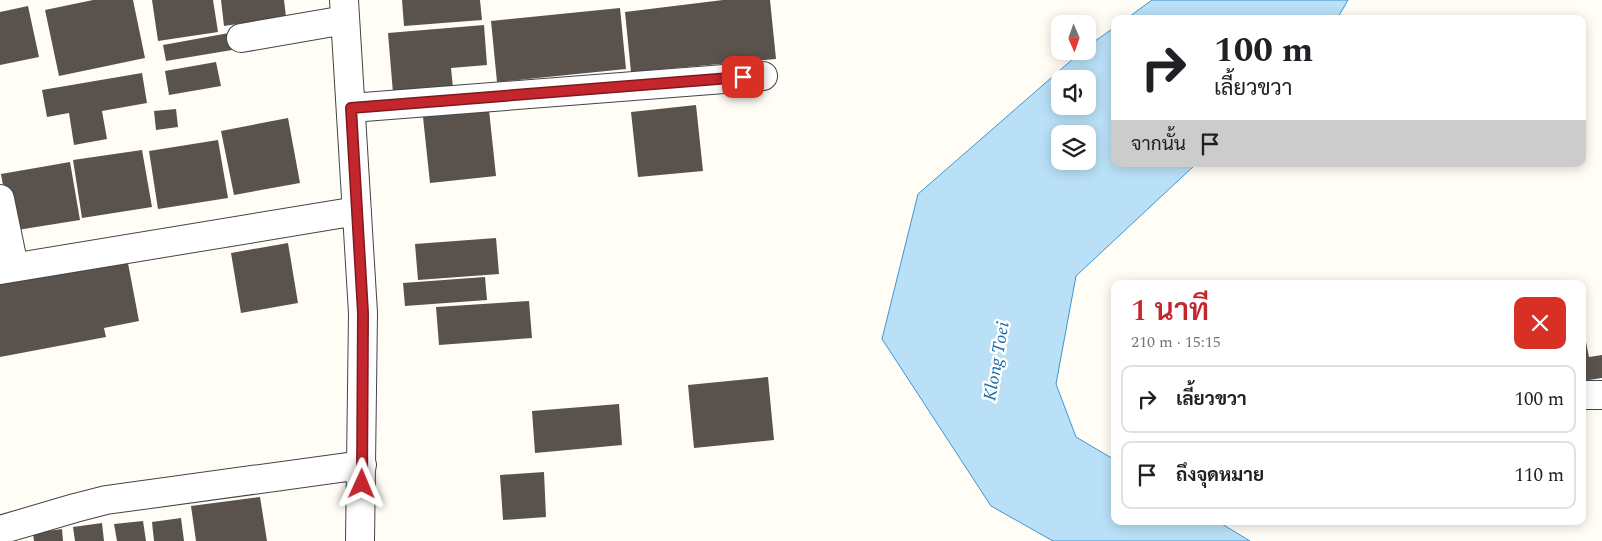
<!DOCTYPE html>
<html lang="th">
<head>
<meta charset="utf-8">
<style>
	:root { --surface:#fff; --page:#f6f6f6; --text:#202124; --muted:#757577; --line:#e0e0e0; --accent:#c4262e }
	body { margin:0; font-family:Spectral,Sarabun,serif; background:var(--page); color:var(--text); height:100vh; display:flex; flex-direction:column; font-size:19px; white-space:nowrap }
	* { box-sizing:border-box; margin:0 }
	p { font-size:16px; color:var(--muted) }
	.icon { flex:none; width:28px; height:28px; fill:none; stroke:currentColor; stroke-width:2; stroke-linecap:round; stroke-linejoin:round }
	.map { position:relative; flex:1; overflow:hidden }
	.side { position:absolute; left:1111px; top:280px; width:475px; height:245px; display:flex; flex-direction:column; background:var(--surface); border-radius:10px; box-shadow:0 2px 12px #0003 }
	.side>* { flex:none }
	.hud { position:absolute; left:1111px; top:15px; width:475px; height:152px; border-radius:10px; box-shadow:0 2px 12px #0003; background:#fff; color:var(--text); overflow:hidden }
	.needle { width:32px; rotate:178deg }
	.buttons { position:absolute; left:1051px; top:15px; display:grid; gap:10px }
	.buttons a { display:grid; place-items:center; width:45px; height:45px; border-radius:10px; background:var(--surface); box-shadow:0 2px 12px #0003; font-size:25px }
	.pin { position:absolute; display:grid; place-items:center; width:42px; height:42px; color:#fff; margin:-21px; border-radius:10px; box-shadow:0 2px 8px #0006 }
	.me { position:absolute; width:55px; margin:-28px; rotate:1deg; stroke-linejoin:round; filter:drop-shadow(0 0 4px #0008) }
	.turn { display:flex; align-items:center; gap:18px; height:105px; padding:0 20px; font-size:22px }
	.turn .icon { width:65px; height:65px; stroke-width:2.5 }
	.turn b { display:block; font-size:35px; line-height:42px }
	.then { display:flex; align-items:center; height:48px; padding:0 20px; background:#0003; gap:10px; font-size:19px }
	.round { display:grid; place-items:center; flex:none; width:52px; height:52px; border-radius:10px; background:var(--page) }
	.head { display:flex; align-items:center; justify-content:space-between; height:85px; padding:0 20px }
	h1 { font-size:30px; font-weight:600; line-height:38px; color:var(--accent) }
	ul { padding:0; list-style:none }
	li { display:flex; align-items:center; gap:15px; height:68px; margin:0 10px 8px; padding:0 10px; border:2px solid var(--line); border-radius:10px }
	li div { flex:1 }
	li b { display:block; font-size:19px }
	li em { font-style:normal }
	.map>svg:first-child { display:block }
	.water { fill:#b9e0f7; stroke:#3f96cf; fill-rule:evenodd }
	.building { fill:#5a524d }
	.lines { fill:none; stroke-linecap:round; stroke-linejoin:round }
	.minor-casing { stroke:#444; stroke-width:30 }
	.minor { stroke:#fff; stroke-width:28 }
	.route-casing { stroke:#7f191e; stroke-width:12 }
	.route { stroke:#c4262e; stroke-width:9 }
	.labels { text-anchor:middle; stroke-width:5; stroke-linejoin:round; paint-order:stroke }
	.water-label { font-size:18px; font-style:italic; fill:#1768a6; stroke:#fff }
</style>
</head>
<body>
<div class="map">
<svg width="1602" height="541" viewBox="0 0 1602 541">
	<rect width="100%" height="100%" fill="#fffdf5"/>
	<path class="water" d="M 1152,0 L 1348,0 L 1337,19 L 1126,19 Z
		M 1115,27 L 1115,164 L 1196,164 L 1076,276 L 1056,384 L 1076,437 L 1115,460 L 1115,521 L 1217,521 L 1250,541 L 1053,541 L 991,506 L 882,339 L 918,194 L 1082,51 L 1088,51 L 1088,46 ZM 1060,79 L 1088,79 L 1088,106 L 1060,106 ZM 1060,134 L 1088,134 L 1088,161 L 1060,161 Z"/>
	<path class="building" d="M 93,0 L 133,0 L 145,58 L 59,76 L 45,10 Z
		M 152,0 L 213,0 L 218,32 L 158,41 Z
		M 221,0 L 284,0 L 286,17 L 224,26 Z
		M 402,0 L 480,0 L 482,20 L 404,26 Z
		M 723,0 L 770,0 L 776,59 L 631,72 L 625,12 Z
		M 28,6 L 39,57 L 0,65 L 0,12 Z
		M 620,8 L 626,69 L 497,82 L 491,21 Z
		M 484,25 L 487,65 L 451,68 L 453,88 L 393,93 L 388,33 Z
		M 229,33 L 232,50 L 166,61 L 163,45 Z
		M 216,62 L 221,86 L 169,95 L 165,71 Z
		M 142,73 L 147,103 L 102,111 L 107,139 L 74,145 L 69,113 L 47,117 L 42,90 Z
		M 696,105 L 703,171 L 638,177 L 631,112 Z
		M 176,109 L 178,127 L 156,130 L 154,111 Z
		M 489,110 L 496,176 L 430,183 L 423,117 Z
		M 288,118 L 300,183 L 234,195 L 221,131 Z
		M 218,140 L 228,198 L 158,209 L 149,151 Z
		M 142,150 L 152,207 L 82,218 L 73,160 Z
		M 70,162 L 80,220 L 11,231 L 1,174 Z
		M 496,238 L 499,274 L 418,280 L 415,244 Z
		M 288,243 L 298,303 L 241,313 L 231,253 Z
		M 127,258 L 139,321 L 104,328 L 106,337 L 0,357 L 0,281 Z
		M 485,277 L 487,300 L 405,306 L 403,283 Z
		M 529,301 L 532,338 L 439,345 L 436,307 Z
		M 1582,342 L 1586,342 L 1589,357 L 1602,355 L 1602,378 L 1582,381 Z
		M 768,377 L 774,440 L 694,448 L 688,385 Z
		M 619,404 L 622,445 L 535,453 L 532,411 Z
		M 544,472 L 546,517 L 503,520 L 500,475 Z
		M 260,497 L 267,541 L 196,541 L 191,506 Z
		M 181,518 L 184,541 L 154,541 L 152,522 Z
		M 143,521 L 146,541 L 117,541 L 114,524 Z
		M 102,523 L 104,541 L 75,541 L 73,527 Z
		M 62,529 L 63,541 L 34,541 L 33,533 Z"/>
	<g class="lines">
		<defs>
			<path id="minor" d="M 344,0 L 363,313 L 360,541
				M 241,38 L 345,20
				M 351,108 L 763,76
				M 0,199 L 14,267
				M 0,270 L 357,211
				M 1582,395 L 1602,395
				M 0,530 L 75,508 L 106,500 L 362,465"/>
		</defs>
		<use href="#minor" class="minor-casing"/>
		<use href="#minor" class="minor"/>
	</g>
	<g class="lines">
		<defs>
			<path id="route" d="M 362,484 L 363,313 L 351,108 L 743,77"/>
		</defs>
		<use href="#route" class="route-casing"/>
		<use href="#route" class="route"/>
	</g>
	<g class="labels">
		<g class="water-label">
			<text transform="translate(996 361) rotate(-80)" y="6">Klong Toei</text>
		</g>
	</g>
</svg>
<div class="buttons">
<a><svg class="needle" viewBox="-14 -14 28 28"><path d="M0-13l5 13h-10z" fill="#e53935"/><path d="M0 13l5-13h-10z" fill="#757577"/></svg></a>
<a><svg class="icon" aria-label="sound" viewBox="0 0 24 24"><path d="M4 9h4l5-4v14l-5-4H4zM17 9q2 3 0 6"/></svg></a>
<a><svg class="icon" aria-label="layers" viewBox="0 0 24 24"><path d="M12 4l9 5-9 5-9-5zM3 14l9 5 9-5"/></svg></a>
</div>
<div class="pin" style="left:743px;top:77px;background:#d93025"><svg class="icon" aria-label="arrive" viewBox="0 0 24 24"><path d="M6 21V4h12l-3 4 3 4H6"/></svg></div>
<svg class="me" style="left:362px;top:484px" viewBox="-20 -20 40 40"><path d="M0-17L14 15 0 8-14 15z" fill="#c4262e" stroke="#fff" stroke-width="4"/></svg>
<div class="hud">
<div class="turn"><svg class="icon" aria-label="right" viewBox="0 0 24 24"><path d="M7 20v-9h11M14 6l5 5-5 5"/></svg><div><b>100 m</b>เลี้ยวขวา</div></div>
<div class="then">จากนั้น<svg class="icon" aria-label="arrive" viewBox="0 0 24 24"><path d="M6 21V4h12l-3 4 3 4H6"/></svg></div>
</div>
<section class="side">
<div class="head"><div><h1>1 นาที</h1><p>210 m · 15:15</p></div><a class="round" style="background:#d93025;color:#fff"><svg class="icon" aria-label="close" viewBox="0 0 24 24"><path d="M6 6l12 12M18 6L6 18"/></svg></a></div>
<ul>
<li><svg class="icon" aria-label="right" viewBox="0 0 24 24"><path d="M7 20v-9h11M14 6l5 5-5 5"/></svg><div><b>เลี้ยวขวา</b></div><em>100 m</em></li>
<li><svg class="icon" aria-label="arrive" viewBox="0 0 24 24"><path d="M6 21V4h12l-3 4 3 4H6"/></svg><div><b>ถึงจุดหมาย</b></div><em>110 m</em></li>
</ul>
</section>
</div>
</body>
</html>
